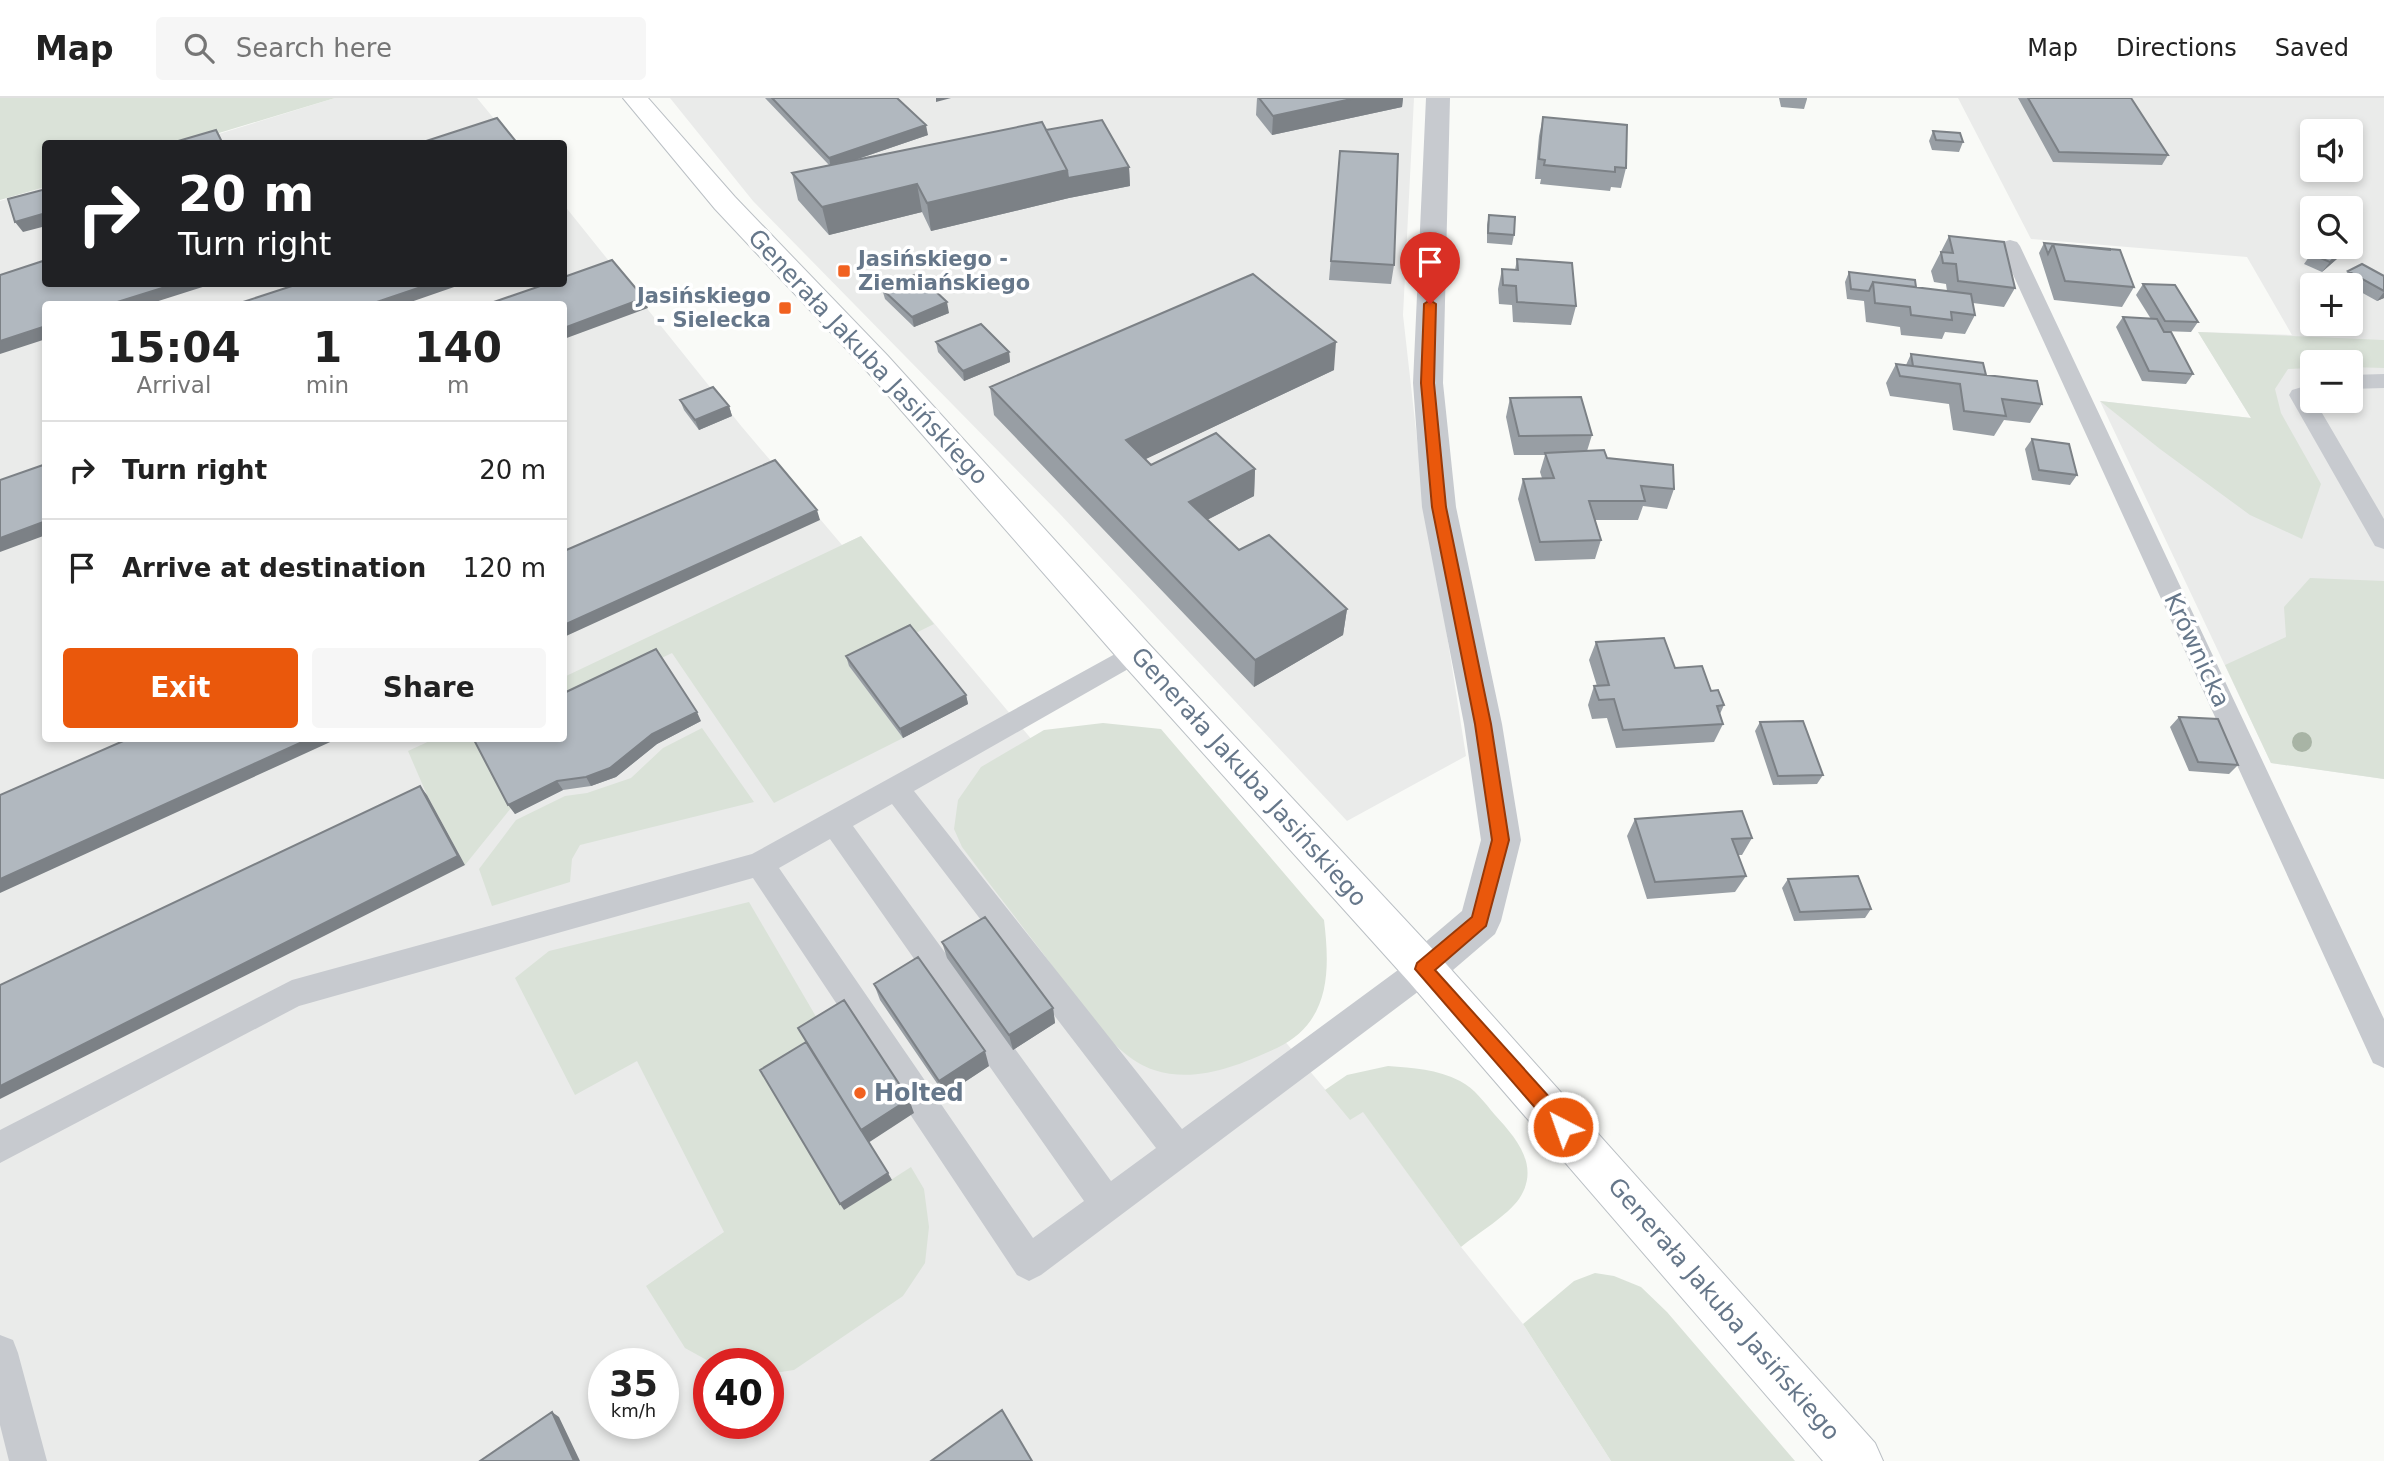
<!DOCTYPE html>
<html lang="en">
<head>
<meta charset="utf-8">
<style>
	:root { --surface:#fff; --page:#f6f6f6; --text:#222; --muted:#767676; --line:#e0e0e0; --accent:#ea580c }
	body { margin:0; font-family:"DejaVu Sans",sans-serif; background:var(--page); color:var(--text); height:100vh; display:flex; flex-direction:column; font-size:26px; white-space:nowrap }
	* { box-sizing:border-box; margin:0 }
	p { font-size:23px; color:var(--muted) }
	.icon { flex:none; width:38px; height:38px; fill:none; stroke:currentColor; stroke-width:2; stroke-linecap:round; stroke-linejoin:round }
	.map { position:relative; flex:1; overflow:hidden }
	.panel { position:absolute; left:42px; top:203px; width:525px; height:441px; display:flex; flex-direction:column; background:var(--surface); border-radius:7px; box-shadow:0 4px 10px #0003 }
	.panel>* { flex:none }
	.guide { position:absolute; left:42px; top:42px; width:525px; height:147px; border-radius:7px; box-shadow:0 4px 10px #0003; background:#202124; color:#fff; overflow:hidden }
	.tools { position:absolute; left:2300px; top:21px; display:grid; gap:14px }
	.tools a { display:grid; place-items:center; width:63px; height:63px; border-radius:7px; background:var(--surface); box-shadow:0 4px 10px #0003; font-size:35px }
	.speed { position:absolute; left:588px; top:1250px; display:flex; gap:14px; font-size:35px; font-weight:700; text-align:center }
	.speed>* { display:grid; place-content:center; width:91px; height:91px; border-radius:50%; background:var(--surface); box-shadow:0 4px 10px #0003; line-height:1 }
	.speed small { font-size:18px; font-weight:400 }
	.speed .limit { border:10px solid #d22; background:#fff; color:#111 }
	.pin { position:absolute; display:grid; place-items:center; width:60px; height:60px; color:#fff; margin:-72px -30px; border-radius:50% 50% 50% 0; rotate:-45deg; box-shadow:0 0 7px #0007 }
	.pin .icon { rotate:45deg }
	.me { position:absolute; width:77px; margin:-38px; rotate:319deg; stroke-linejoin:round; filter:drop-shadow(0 0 5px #0008) }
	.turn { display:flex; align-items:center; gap:24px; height:147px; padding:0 21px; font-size:32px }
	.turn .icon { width:91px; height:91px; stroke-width:2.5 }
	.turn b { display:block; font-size:49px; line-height:60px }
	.eta { display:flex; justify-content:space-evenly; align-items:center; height:119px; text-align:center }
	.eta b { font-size:42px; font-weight:700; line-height:49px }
	.primary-button { display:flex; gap:14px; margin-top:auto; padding:14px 21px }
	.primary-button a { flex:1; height:80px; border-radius:7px; background:var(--accent); color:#fff; font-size:28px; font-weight:700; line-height:80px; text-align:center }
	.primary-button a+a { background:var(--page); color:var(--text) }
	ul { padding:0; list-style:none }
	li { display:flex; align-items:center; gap:21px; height:98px; padding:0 21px; border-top:2px solid var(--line) }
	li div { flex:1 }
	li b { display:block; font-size:26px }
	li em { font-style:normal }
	header { display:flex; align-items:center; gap:42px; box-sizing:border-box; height:98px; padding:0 35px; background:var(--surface); border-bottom:2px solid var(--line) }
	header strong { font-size:33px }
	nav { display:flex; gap:38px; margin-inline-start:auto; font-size:24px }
	.search { width:490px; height:63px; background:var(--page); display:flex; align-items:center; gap:18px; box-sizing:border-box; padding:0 24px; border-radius:7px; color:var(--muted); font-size:26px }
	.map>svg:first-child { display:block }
	.built { fill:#eaebea; fill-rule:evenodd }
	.green { fill:#dae2d8 }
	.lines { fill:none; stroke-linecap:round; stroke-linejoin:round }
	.secondary-casing { stroke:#bbc0c5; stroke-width:2 }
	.lane { fill:#c7cacf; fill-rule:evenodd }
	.street { fill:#c7cacf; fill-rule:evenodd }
	.secondary { fill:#fff; fill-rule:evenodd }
	.tree { fill:#a8b4a5 }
	.wall { fill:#989ea4 }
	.shaded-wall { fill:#7c8186 }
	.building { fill:#b1b8bf; stroke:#7c8186; stroke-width:2 }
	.route { fill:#ea580c; stroke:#983908; stroke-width:2 }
	.poi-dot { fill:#f1611f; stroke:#fff; stroke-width:2.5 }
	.labels { text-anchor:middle; stroke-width:7; stroke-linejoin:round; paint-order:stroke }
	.far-poi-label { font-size:21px; font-weight:bold; fill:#66778a; stroke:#fff; text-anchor:start }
	.street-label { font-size:24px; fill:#66778a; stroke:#fff }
	.poi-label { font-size:24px; font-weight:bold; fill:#66778a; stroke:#fff; text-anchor:start }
</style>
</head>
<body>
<header>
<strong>Map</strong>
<div class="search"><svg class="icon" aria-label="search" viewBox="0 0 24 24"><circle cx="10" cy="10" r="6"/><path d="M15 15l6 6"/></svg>Search here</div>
<nav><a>Map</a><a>Directions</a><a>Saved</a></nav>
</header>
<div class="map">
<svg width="2384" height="1363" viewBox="0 0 2384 1363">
	<rect width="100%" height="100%" fill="#f9faf7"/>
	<path class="built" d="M 335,0 L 477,0 L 514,45 L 186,46 Z
		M 670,0 L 1414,0 L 1403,217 L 1419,359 L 1466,658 L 1347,723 L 1059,415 L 753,103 Z
		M 1958,0 L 2384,0 L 2384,681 L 2271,665 L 2100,303 L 2251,320 L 2198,234 L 2292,237 L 2247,159 L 2031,141 ZM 2312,33 L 2350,33 L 2350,72 L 2312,72 ZM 2312,110 L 2350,110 L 2350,149 L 2312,149 ZM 2312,187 L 2350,187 L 2350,226 L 2312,226 ZM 2312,264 L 2350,264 L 2350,303 L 2312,303 Z
		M 45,89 L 46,186 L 564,186 L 564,107 L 742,329 L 842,447 L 861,438 L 1350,1021 L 1363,1013 L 1461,1149 L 1523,1226 L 1611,1363 L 0,1363 L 0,103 ZM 46,206 L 564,206 L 564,640 L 46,640 ZM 604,1265 L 663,1265 L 663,1325 L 604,1325 ZM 709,1265 L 768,1265 L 768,1325 L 709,1325 Z"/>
	<path class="green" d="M 0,0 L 335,0 L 186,45 L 46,46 L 45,89 L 0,102 Z
		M 2198,234 L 2384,242 L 2384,270 L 2350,269 L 2350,264 L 2312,264 L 2312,270 L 2288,271 L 2275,291 L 2281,315 L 2321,386 L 2302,441 L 2250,417 L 2160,351 L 2100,303 L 2251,320 Z
		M 861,438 L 934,526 L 849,568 L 903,640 L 774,705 L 672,555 L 564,607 L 564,579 Z
		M 2310,480 L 2384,483 L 2384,681 L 2271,665 L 2225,567 L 2286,539 L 2284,509 Z
		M 1103,625 L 1161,631 L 1324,822 C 1330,872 1331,924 1277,950 C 1240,967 1196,986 1154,972 C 1110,958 1069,890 1042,854 C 1015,819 988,784 962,749 L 954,731 L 958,702 L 981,669 L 1044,632 Z
		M 702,630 L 754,704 L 580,747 L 572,761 L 570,784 L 492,808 L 479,771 L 516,722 L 565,698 L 587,695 L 631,680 L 663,650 Z
		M 434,641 L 492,641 L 511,710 L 465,767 L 427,697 L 408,653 Z
		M 749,804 L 825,934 L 765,979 L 844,1112 L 911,1069 L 924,1091 L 929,1129 L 925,1165 L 903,1198 L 794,1272 L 768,1276 L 768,1265 L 712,1265 L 685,1250 L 646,1188 L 724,1134 L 637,963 L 575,997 L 515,880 L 549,853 Z
		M 1388,968 C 1413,970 1437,971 1460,983 C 1475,991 1484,1004 1495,1017 C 1516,1040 1541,1068 1519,1101 C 1508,1117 1477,1136 1461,1149 L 1363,1014 L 1350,1022 L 1325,992 L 1347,977 Z
		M 1595,1175 L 1614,1178 L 1641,1189 L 1667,1214 L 1795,1363 L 1611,1363 L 1523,1226 L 1574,1183 Z"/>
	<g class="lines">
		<defs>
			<path id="secondary" d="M 623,0 L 648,0 L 735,99 L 887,257 L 1148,545 L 1439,858 L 1875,1345 L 1883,1363 L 1823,1363 L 1409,884 L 1122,565 L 865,271 L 715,111 Z"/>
		</defs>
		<use href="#secondary" class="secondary-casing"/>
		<path class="lane" d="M 2010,142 L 2017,144 L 2020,148 L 2384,921 L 2384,970 L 2373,965 L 2000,148 L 2003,144 Z
			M 2384,276 L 2384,290 L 2350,291 L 2350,277 Z
			M 2312,286 L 2312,303 L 2315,303 L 2384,421 L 2384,451 L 2375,448 L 2289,297 L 2292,292 Z
			M 1135,545 L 1144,548 L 1148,555 L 1144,562 L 914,693 L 1182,1031 L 1413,861 L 1424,857 L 1435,861 L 1439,871 L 1435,881 L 1041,1177 L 1029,1183 L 1017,1177 L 753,780 L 299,908 L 0,1065 L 0,1032 L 292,882 L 752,756 ZM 892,706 L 1156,1050 L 1111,1083 L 853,728 ZM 830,741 L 1084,1103 L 1033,1140 L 779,770 Z
			M 0,1237 L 13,1242 L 18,1255 L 47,1363 L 9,1363 L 0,1327 Z"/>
		<path class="street" d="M 1426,0 L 1450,0 L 1443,285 L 1456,409 L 1502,626 L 1521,742 L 1501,823 L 1495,836 L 1439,884 L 1424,890 L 1409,884 L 1403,871 L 1409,858 L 1462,813 L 1481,742 L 1464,626 L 1422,409 L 1413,285 Z"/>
		<use href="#secondary" class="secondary"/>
	</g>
	<circle class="tree" cx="2302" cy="644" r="10"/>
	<path class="wall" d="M 765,0 L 897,0 L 928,37 L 852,63 L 1046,32 L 1129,69 L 1130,88 L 1069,100 L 931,133 L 922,114 L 829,137 L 798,102 L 792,75 L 829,67 Z
		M 1257,0 L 1403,0 L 1402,9 L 1272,37 L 1256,17 Z
		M 1779,0 L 1807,0 L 1807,1 L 1804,11 L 1781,9 Z
		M 2018,0 L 2131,0 L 2168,57 L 2162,67 L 2053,64 Z
		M 1543,19 L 1626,70 L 1621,90 L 1611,89 L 1610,93 L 1540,86 L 1541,81 L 1535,81 L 1539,38 Z
		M 1933,33 L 1963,44 L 1959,54 L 1932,52 L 1929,43 Z
		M 1340,53 L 1394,167 L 1391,186 L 1329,182 Z
		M 1489,117 L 1514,137 L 1512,147 L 1487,145 L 1487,127 Z
		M 1949,138 L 2015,190 L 2004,209 L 1973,205 L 1975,217 L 1965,236 L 1945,234 L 1942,241 L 1901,237 L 1900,229 L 1866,224 L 1864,203 L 1847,201 L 1845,184 L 1849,174 L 1916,189 L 1947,193 L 1946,186 L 1934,184 L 1931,173 Z
		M 2044,145 L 2120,152 L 2134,189 L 2122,209 L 2054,202 L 2039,155 Z
		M 2345,150 L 2338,160 L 2322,174 L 2304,166 L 2311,156 Z
		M 1517,161 L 1576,208 L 1571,227 L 1513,224 L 1512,207 L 1499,206 L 1498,191 L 1502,171 L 1515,172 Z
		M 2348,173 L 2384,178 L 2384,200 L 2377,203 L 2350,188 L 2350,187 L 2341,183 Z
		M 2143,186 L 2198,224 L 2191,234 L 2163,233 L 2193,276 L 2186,286 L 2142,283 L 2116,229 L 2123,219 L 2151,221 L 2136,197 Z
		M 882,191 L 949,215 L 914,229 L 885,201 Z
		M 936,244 L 1009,254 L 1010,264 L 964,283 L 938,254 Z
		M 1911,256 L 1986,277 L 2042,306 L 2030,325 L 2004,322 L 1994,338 L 1953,332 L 1949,306 L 1890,298 L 1886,285 L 1896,266 L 1906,267 Z
		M 1334,272 L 1145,361 L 1151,367 L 1255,371 L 1254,398 L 1207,422 L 1239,452 L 1347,511 L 1343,537 L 1254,589 L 994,317 L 990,289 Z
		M 1510,300 L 1592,337 L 1587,353 L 1607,360 L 1674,391 L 1667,411 L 1643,408 L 1638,422 L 1595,422 L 1601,442 L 1595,461 L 1535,463 L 1518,401 L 1523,381 L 1542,380 L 1540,374 L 1545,357 L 1514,357 L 1506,319 Z
		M 680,302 L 729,308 L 732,318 L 699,332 L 684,312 Z
		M 2032,341 L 2077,377 L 2070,387 L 2032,382 L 2025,351 Z
		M 1596,544 L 1675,570 L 1711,593 L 1724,607 L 1720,616 L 1723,626 L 1714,644 L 1616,650 L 1607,620 L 1592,621 L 1588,607 L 1594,588 L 1597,588 L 1589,562 Z
		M 846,558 L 966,597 L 968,606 L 903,640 L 849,568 Z
		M 2179,619 L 2238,667 L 2229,676 L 2189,673 L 2170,629 Z
		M 701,623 L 657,646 L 616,679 L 591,688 L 563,692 L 515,716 L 473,640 Z
		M 1760,624 L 1823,677 L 1817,686 L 1773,687 L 1755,633 Z
		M 1635,721 L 1752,740 L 1742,757 L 1738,757 L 1746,778 L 1735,794 L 1647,801 L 1627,738 Z
		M 1788,781 L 1871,811 L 1865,820 L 1794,823 L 1782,790 Z
		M 942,844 L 1053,910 L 1055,925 L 1013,952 L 947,860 Z
		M 874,886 L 989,968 L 945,997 L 880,902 Z"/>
	<path class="shaded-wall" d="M 936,0 L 951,0 L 936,4 Z
		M 1356,0 L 1403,0 L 1402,9 L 1272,37 L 1273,18 Z
		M 926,27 L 928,37 L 831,70 L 829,60 Z
		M 1129,69 L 1130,88 L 1069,100 L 931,133 L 927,105 L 1067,72 Z
		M 917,86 L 922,114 L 829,137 L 822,109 Z
		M 46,115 L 46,128 L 23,134 L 15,124 Z
		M 2345,150 L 2338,160 L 2322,174 L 2330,164 Z
		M 175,186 L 212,186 L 149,206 L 111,206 Z
		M 430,186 L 456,186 L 457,188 L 405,206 L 371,206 Z
		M 2384,194 L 2384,200 L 2377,203 Z
		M 644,200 L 648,210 L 564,241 L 564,230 Z
		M 947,204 L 949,215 L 914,229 L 912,219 Z
		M 46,228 L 46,241 L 0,256 L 0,243 Z
		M 1336,244 L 1334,272 L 1127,370 L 1126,342 Z
		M 1009,254 L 1010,264 L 964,283 L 963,273 Z
		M 729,308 L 732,318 L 699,332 L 695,322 Z
		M 1255,371 L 1254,398 L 1189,431 L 1189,404 Z
		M 817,412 L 820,422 L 564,539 L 564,527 Z
		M 46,423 L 46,437 L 0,454 L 0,440 Z
		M 1347,511 L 1343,537 L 1254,589 L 1255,562 Z
		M 966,597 L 968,606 L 903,640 L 900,631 Z
		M 697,614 L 701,623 L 657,646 L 616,679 L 591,688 L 586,679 L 652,636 Z
		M 311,640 L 339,640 L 0,795 L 0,781 Z
		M 557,683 L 563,692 L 515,716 L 508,707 Z
		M 420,688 L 427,697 L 465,767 L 0,1001 L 0,988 Z
		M 1053,910 L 1055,925 L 1013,952 L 1009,937 Z
		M 985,953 L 989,968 L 945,997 L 939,983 Z
		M 909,1001 L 914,1015 L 868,1045 L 861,1032 Z
		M 888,1075 L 892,1082 L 844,1112 L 840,1106 Z
		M 552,1314 L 559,1319 L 580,1363 L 574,1363 Z"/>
	<path class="building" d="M 772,0 L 897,0 L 926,27 L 829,60 Z
		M 1259,0 L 1356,0 L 1273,18 Z
		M 2028,0 L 2131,0 L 2168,57 L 2059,54 Z
		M 1543,19 L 1627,27 L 1626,70 L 1615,69 L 1615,74 L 1544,67 L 1545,62 L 1539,61 Z
		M 497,20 L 518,46 L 417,46 Z
		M 1102,22 L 1129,69 L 1068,80 L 1067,72 L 1046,32 Z
		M 1042,24 L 1067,72 L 927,105 L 917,86 L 822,109 L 792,75 Z
		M 216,32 L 223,46 L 168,46 Z
		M 1933,33 L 1960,35 L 1963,44 L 1936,42 Z
		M 1340,53 L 1398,56 L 1394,167 L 1331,163 Z
		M 46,91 L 46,115 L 15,124 L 8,101 Z
		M 1489,117 L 1515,119 L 1514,137 L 1488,135 Z
		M 1949,138 L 2004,144 L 2015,190 L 1958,183 L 1956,166 L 1943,165 L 1941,154 L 1953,155 Z
		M 2044,145 L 2110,151 L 2110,152 L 2053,146 L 2048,156 Z
		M 2053,146 L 2120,152 L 2134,189 L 2065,183 Z
		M 2320,149 L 2343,149 L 2345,150 L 2330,164 L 2311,156 Z
		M 1517,161 L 1572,165 L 1576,208 L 1517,204 L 1516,188 L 1503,187 L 1502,171 L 1518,172 Z
		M 46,162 L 46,186 L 175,186 L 111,206 L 46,206 L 46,228 L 0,243 L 0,177 Z
		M 612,162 L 644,200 L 564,230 L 564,206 L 488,206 L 546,186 L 564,186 L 564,179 Z
		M 2362,166 L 2384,178 L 2384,193 L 2348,173 Z
		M 1849,174 L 1915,182 L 1916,189 L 1873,184 L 1869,193 L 1851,191 Z
		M 917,176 L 947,204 L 912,219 L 882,191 Z
		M 1253,176 L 1336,244 L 1126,342 L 1151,367 L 1216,335 L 1255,371 L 1189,404 L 1239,452 L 1269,437 L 1347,511 L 1255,562 L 990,289 Z
		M 1873,184 L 1971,196 L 1975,217 L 1951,214 L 1952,222 L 1911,217 L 1910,209 L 1875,205 Z
		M 298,186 L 430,186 L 371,206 L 237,206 Z
		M 2143,186 L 2175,187 L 2198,224 L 2165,223 Z
		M 2123,219 L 2157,221 L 2164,234 L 2171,234 L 2193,276 L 2149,273 Z
		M 981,226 L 1009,254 L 963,273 L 936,244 Z
		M 1911,256 L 1983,265 L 1986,277 L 1913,268 Z
		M 1896,266 L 2037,283 L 2042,306 L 2002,301 L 2006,318 L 1964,313 L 1960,286 L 1900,278 Z
		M 713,289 L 729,308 L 695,322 L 680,302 Z
		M 1581,299 L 1592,337 L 1519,338 L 1510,300 Z
		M 2032,341 L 2069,346 L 2077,377 L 2039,372 Z
		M 1604,352 L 1607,360 L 1673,367 L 1674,391 L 1641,388 L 1645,403 L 1589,403 L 1601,442 L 1540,444 L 1523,381 L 1554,380 L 1545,355 Z
		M 775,362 L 817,412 L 564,527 L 564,453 Z
		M 46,366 L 46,423 L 0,440 L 0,382 Z
		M 910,527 L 966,597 L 900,631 L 846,558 Z
		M 1664,540 L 1675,570 L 1702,568 L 1711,593 L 1718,592 L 1724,607 L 1717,608 L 1723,626 L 1623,632 L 1614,601 L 1599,602 L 1594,588 L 1609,587 L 1596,544 Z
		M 656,551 L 697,614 L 652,636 L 610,670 L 586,679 L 557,683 L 508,707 L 473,640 L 564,640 L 564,595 Z
		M 2179,619 L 2218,621 L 2238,667 L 2198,664 Z
		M 1803,623 L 1823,677 L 1778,678 L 1760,624 Z
		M 130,640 L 311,640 L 0,781 L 0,697 Z
		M 420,688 L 458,758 L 0,988 L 0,887 Z
		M 1742,713 L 1752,740 L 1732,741 L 1746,778 L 1655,784 L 1635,721 Z
		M 1858,778 L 1871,811 L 1800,814 L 1788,781 Z
		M 985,819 L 1053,910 L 1009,937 L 942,844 Z
		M 918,859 L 985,953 L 939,983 L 874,886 Z
		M 844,902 L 909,1001 L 861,1032 L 798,930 Z
		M 806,944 L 888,1075 L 840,1106 L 760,972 Z
		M 1002,1312 L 1032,1363 L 931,1363 Z
		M 552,1314 L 574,1363 L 480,1363 Z"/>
	<path class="route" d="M 1430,202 L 1436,206 L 1434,285 L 1446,409 L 1491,626 L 1509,742 L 1486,828 L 1435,872 L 1570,1022 L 1573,1029 L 1570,1035 L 1563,1038 L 1557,1035 L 1415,871 L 1417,865 L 1472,819 L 1492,742 L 1475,626 L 1432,409 L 1421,285 L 1424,206 Z"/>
	<g class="poi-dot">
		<rect x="837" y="166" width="14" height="14" rx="3.5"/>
		<rect x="778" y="203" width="14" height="14" rx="3.5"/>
		<circle cx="860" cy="995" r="7"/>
	</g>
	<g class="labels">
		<g class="far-poi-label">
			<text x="858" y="168">Jasińskiego -<tspan x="858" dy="24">Ziemiańskiego</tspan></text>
			<text x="771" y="205" text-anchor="end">Jasińskiego<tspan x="771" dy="24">- Sielecka</tspan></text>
		</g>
		<g class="street-label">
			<text transform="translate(868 259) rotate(47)" y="8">Generała Jakuba Jasińskiego</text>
			<text transform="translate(2197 552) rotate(65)" y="8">Krównicka</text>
			<text transform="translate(1249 679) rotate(48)" y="8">Generała Jakuba Jasińskiego</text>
			<text transform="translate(1724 1211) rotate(49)" y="8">Generała Jakuba Jasińskiego</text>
		</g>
		<g class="poi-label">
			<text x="874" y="1003">Holted</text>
		</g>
	</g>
</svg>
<div class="tools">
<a><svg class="icon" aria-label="sound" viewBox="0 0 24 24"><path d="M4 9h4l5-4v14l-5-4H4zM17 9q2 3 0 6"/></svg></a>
<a><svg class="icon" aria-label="search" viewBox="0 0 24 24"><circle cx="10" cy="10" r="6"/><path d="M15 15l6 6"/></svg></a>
<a>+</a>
<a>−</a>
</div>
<div class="speed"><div>35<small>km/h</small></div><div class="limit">40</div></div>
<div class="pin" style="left:1430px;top:206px;background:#d93025"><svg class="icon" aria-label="arrive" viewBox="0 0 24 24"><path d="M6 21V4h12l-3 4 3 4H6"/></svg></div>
<svg class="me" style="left:1563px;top:1029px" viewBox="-20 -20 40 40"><circle r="17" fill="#ea580c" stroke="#fff" stroke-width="3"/><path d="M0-11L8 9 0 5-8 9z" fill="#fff"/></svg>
<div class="guide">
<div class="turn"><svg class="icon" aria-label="right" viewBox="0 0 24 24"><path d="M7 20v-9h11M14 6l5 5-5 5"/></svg><div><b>20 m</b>Turn right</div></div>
</div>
<section class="panel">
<div class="eta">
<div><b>15:04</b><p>Arrival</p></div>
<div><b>1</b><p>min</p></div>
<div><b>140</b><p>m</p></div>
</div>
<ul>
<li><svg class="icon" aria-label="right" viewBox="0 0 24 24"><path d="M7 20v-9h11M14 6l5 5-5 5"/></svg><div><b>Turn right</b></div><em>20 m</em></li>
<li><svg class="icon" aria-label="arrive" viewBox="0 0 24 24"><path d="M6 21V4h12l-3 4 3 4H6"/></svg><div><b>Arrive at destination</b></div><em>120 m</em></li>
</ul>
<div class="primary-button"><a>Exit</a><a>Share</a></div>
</section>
</div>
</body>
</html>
